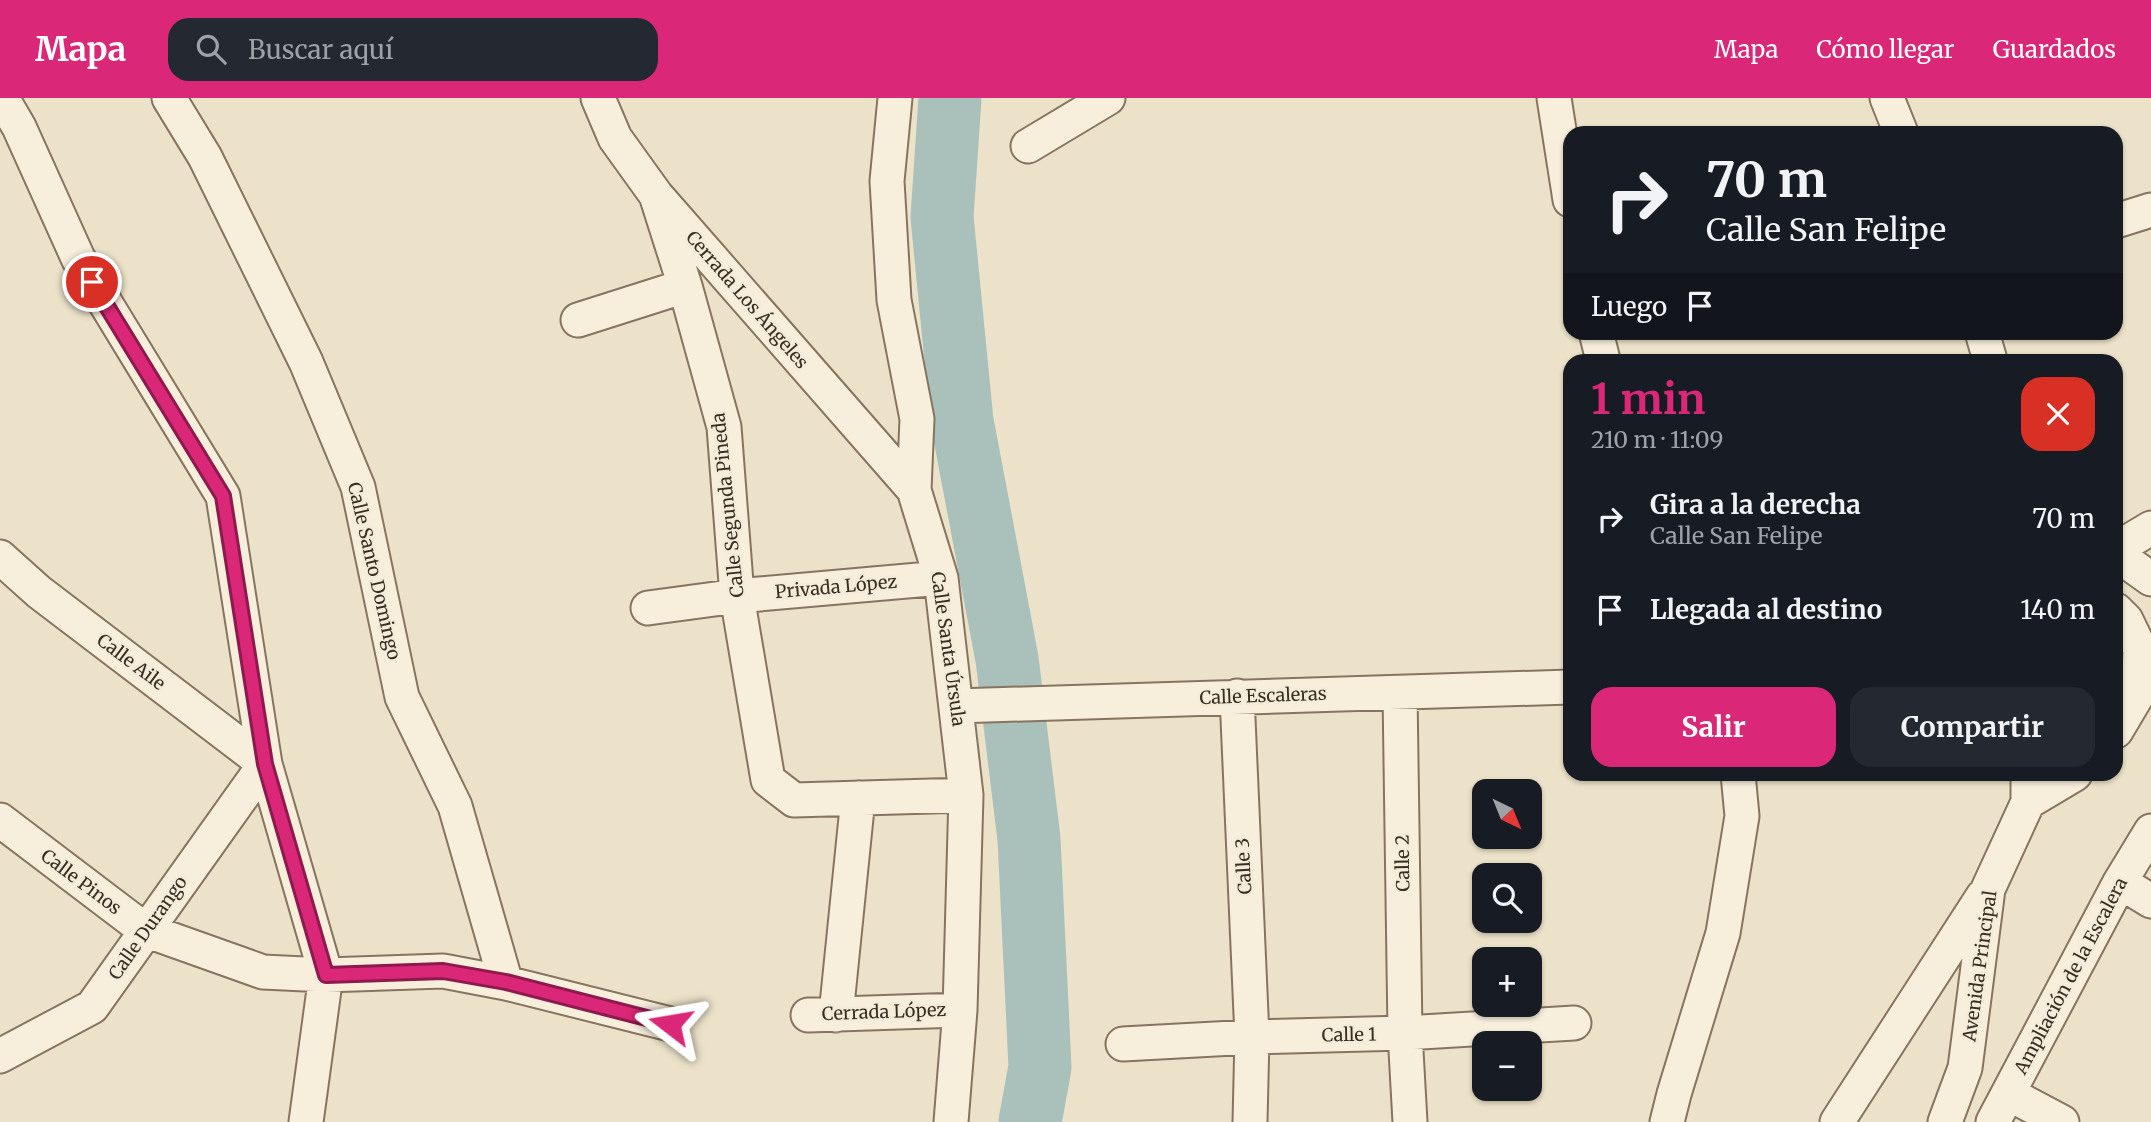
<!DOCTYPE html>
<html lang="es">
<head>
<meta charset="utf-8">
<style>
	:root { --surface:#171b24; --page:#242831; --text:#f1f3f6; --muted:#9ea1a6; --accent:#db2777 }
	body { margin:0; font-family:Merriweather,serif; background:var(--page); color:var(--text); height:100vh; display:flex; flex-direction:column; font-size:26px; white-space:nowrap }
	* { box-sizing:border-box; margin:0 }
	p { font-size:23px; color:var(--muted) }
	.icon { flex:none; width:38px; height:38px; fill:none; stroke:currentColor; stroke-width:2; stroke-linecap:round; stroke-linejoin:round }
	.map { position:relative; flex:1; overflow:hidden }
	.drawer { position:absolute; left:1563px; top:256px; width:560px; height:427px; display:flex; flex-direction:column; background:var(--surface); border-radius:21px; box-shadow:0 2px 5px #0004 }
	.drawer>* { flex:none }
	.guide { position:absolute; left:1563px; top:28px; width:560px; height:214px; border-radius:21px; box-shadow:0 2px 5px #0004; background:#171b24; color:var(--text); overflow:hidden }
	.needle { width:46px; rotate:137deg }
	.fabs { position:absolute; left:1472px; top:681px; display:grid; gap:14px }
	.fabs a { display:grid; place-items:center; width:70px; height:70px; border-radius:14px; background:var(--surface); box-shadow:0 2px 5px #0004; font-size:35px }
	.pin { position:absolute; display:grid; place-items:center; width:60px; height:60px; color:#fff; margin:-30px; border:4px solid #fff; border-radius:50%; box-shadow:0 2px 7px #0007 }
	.me { position:absolute; width:77px; margin:-38px; rotate:284deg; stroke-linejoin:round; filter:drop-shadow(0 0 5px #0008) }
	.turn { display:flex; align-items:center; gap:24px; height:147px; padding:0 28px; font-size:32px }
	.turn .icon { width:91px; height:91px; stroke-width:2.5 }
	.turn b { display:block; font-size:49px; line-height:60px }
	.then { display:flex; align-items:center; height:66px; padding:0 28px; background:#0003; gap:14px; font-size:26px }
	.round { display:grid; place-items:center; flex:none; width:74px; height:74px; border-radius:21px; background:var(--page) }
	.overview { display:flex; align-items:center; justify-content:space-between; height:119px; padding:0 28px }
	h1 { font-size:42px; font-weight:700; line-height:52px; color:var(--accent) }
	.primary-button { display:flex; gap:14px; margin-top:auto; padding:14px 28px }
	.primary-button a { flex:1; height:80px; border-radius:21px; background:var(--accent); color:#fff; font-size:28px; font-weight:700; line-height:80px; text-align:center }
	.primary-button a+a { background:var(--page); color:var(--text) }
	ul { padding:0; list-style:none }
	li { display:flex; align-items:center; gap:21px; height:91px; padding:0 28px }
	li div { flex:1 }
	li b { display:block; font-size:26px }
	li em { font-style:normal }
	header { display:flex; align-items:center; gap:42px; box-sizing:border-box; height:98px; padding:0 35px; background:var(--accent); color:#fff }
	header strong { font-size:33px }
	nav { display:flex; gap:38px; margin-inline-start:auto; font-size:24px }
	.search { width:490px; height:63px; background:var(--page); display:flex; align-items:center; gap:18px; box-sizing:border-box; padding:0 24px; border-radius:21px; color:var(--muted); font-size:26px }
	.map>svg:first-child { display:block }
	.lines { fill:none; stroke-linecap:round; stroke-linejoin:round }
	.river { stroke:#aac0ba; stroke-width:63 }
	.minor-casing { stroke:#87745f; stroke-width:37 }
	.minor { stroke:#f7efdc; stroke-width:33 }
	.route-casing { stroke:#8e194d; stroke-width:18 }
	.route { stroke:#db2777; stroke-width:12 }
	.labels { text-anchor:middle; stroke-width:5; stroke-linejoin:round; paint-order:stroke }
	.street-label { font-size:18px; fill:#392d21; stroke:#f4ecd8 }
</style>
</head>
<body>
<header>
<strong>Mapa</strong>
<div class="search"><svg class="icon" aria-label="search" viewBox="0 0 24 24"><circle cx="10" cy="10" r="6"/><path d="M15 15l6 6"/></svg>Buscar aquí</div>
<nav><a>Mapa</a><a>Cómo llegar</a><a>Guardados</a></nav>
</header>
<div class="map">
<svg width="2151" height="1024" viewBox="0 0 2151 1024">
	<rect width="100%" height="100%" fill="#ece2c9"/>
	<g class="lines">
		<path class="river" d="M 950,0 L 942,119 L 962,323 L 1007,561 L 1029,741 L 1040,969 L 1030,1024"/>
		<defs>
			<path id="minor" d="M 2,0 L 19,29 L 78,160 L 223,398 L 265,666 L 326,877 L 306,1024
				M 169,0 L 205,59 L 306,264 L 358,389 L 402,599 L 455,708 L 506,885
				M 598,0 L 615,40 L 656,97 L 914,392
				M 895,0 L 887,83 L 894,202 L 917,321 L 914,392 L 941,480 L 966,697 L 960,912 L 951,1024
				M 1554,0 L 1570,102
				M 1887,0 L 1901,35
				M 1028,48 L 1108,0
				M 656,97 L 685,188 L 724,329 L 737,498 L 768,682 L 794,702 L 966,697
				M 2116,123 L 2151,112
				M 578,222 L 685,188
				M 1596,234 L 1603,262
				M 1982,234 L 1990,262
				M 2116,451 L 2151,430
				M 2116,456 L 2151,481
				M 0,459 L 39,494 L 265,666
				M 648,510 L 737,498 L 941,480
				M 2116,512 L 2126,522 L 2140,551 L 2138,596 L 2116,633
				M 1400,595 L 1405,935 L 1410,1024
				M 1237,598 L 1252,939 L 1250,1024
				M 956,608 L 1570,589
				M 2028,704 L 2075,676
				M 0,722 L 145,832 L 263,874 L 326,877 L 443,873 L 506,885 L 670,926
				M 2120,784 L 2151,803
				M 808,917 L 960,912
				M 836,917 L 858,700
				M 1123,946 L 1252,939 L 1405,935 L 1574,925
				M 0,958 L 92,909 L 265,666
				M 2009,996 L 2062,1024
				M 1667,1024 L 1674,996 L 1723,835 L 1742,718 L 1738,676
				M 1837,1024 L 1983,798
				M 1945,1024 L 1965,970 L 1988,791 L 2028,704 L 2028,676
				M 1993,1024 L 2120,784 L 2151,733"/>
		</defs>
		<use href="#minor" class="minor-casing"/>
		<use href="#minor" class="minor"/>
	</g>
	<g class="lines">
		<defs>
			<path id="route" d="M 92,184 L 223,398 L 265,666 L 326,877 L 443,873 L 506,884 L 670,926"/>
		</defs>
		<use href="#route" class="route-casing"/>
		<use href="#route" class="route"/>
	</g>
	<g class="labels">
		<g class="street-label">
			<text transform="translate(747 202) rotate(49)" y="6">Cerrada Los Ángeles</text>
			<text transform="translate(728 407) rotate(-96)" y="6">Calle Segunda Pineda</text>
			<text transform="translate(374 473) rotate(77)" y="6">Calle Santo Domingo</text>
			<text transform="translate(836 489) rotate(-5)" y="6">Privada López</text>
			<text transform="translate(948 551) rotate(82)" y="6">Calle Santa Úrsula</text>
			<text transform="translate(131 564) rotate(37)" y="6">Calle Aile</text>
			<text transform="translate(1263 598) rotate(-2)" y="6">Calle Escaleras</text>
			<text transform="translate(1403 765) rotate(-91)" y="6">Calle 2</text>
			<text transform="translate(1244 768) rotate(-93)" y="6">Calle 3</text>
			<text transform="translate(81 784) rotate(37)" y="6">Calle Pinos</text>
			<text transform="translate(148 830) rotate(-55)" y="6">Calle Durango</text>
			<text transform="translate(1980 868) rotate(-82)" y="6">Avenida Principal</text>
			<text transform="translate(2071 878) rotate(-62)" y="6">Ampliación de la Escalera</text>
			<text transform="translate(884 914) rotate(-2)" y="6">Cerrada López</text>
			<text transform="translate(1349 937) rotate(-1)" y="6">Calle 1</text>
		</g>
	</g>
</svg>
<div class="fabs">
<a><svg class="needle" viewBox="-14 -14 28 28"><path d="M0-13l5 13h-10z" fill="#e53935"/><path d="M0 13l5-13h-10z" fill="#9ea1a6"/></svg></a>
<a><svg class="icon" aria-label="search" viewBox="0 0 24 24"><circle cx="10" cy="10" r="6"/><path d="M15 15l6 6"/></svg></a>
<a>+</a>
<a>−</a>
</div>
<div class="pin" style="left:92px;top:184px;background:#d93025"><svg class="icon" aria-label="arrive" viewBox="0 0 24 24"><path d="M6 21V4h12l-3 4 3 4H6"/></svg></div>
<svg class="me" style="left:670px;top:926px" viewBox="-20 -20 40 40"><path d="M0-17L14 15 0 8-14 15z" fill="#db2777" stroke="#fff" stroke-width="4"/></svg>
<div class="guide">
<div class="turn"><svg class="icon" aria-label="right" viewBox="0 0 24 24"><path d="M7 20v-9h11M14 6l5 5-5 5"/></svg><div><b>70 m</b>Calle San Felipe</div></div>
<div class="then">Luego<svg class="icon" aria-label="arrive" viewBox="0 0 24 24"><path d="M6 21V4h12l-3 4 3 4H6"/></svg></div>
</div>
<section class="drawer">
<div class="overview"><div><h1>1 min</h1><p>210 m · 11:09</p></div><a class="round" style="background:#d93025;color:#fff"><svg class="icon" aria-label="close" viewBox="0 0 24 24"><path d="M6 6l12 12M18 6L6 18"/></svg></a></div>
<ul>
<li><svg class="icon" aria-label="right" viewBox="0 0 24 24"><path d="M7 20v-9h11M14 6l5 5-5 5"/></svg><div><b>Gira a la derecha</b><p>Calle San Felipe</p></div><em>70 m</em></li>
<li><svg class="icon" aria-label="arrive" viewBox="0 0 24 24"><path d="M6 21V4h12l-3 4 3 4H6"/></svg><div><b>Llegada al destino</b></div><em>140 m</em></li>
</ul>
<div class="primary-button"><a>Salir</a><a>Compartir</a></div>
</section>
</div>
</body>
</html>
